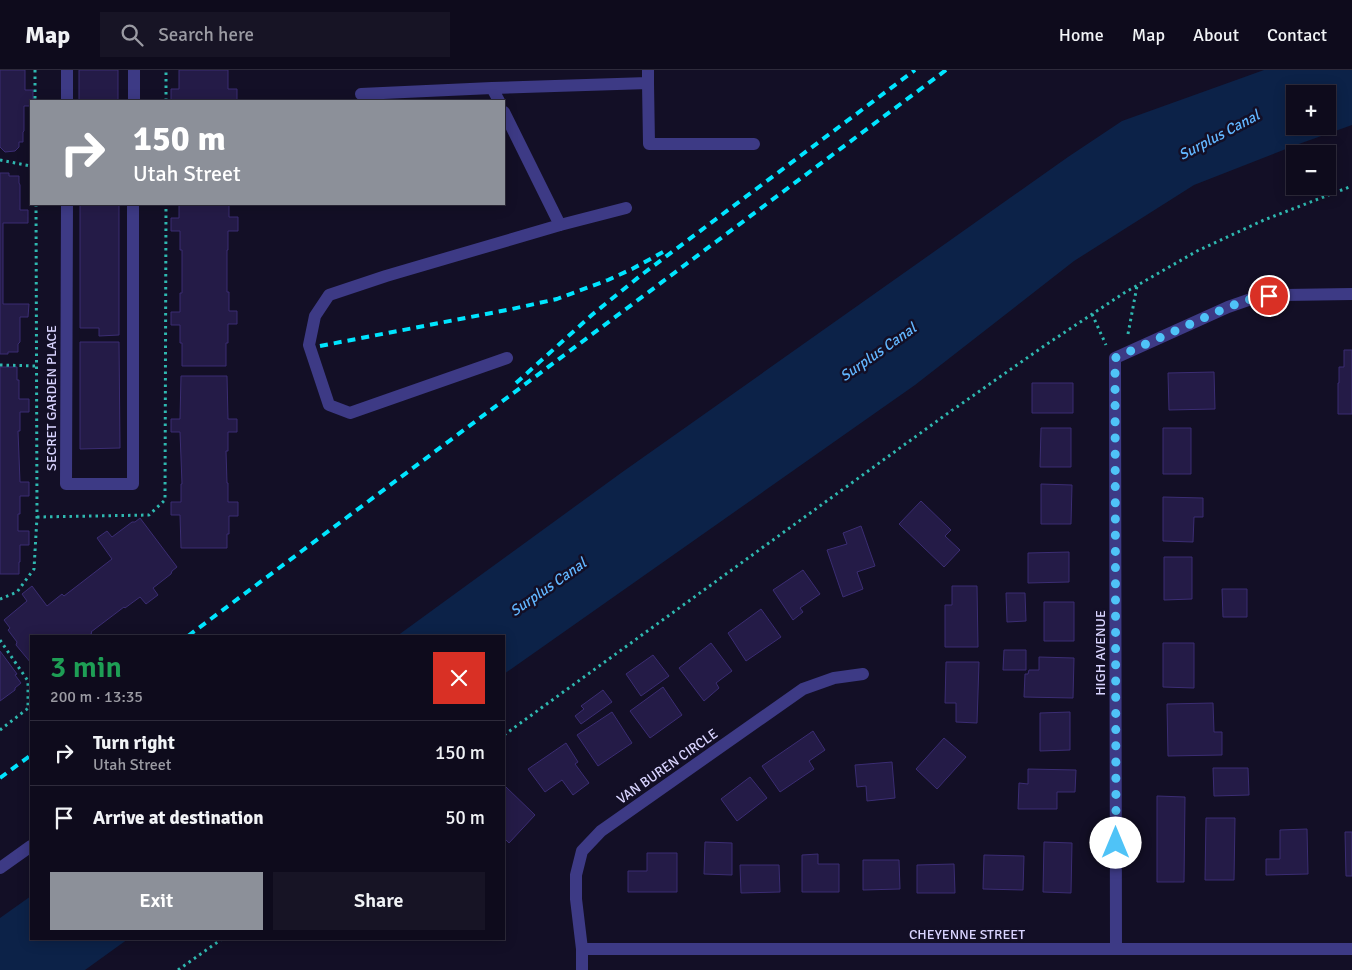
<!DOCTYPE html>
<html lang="en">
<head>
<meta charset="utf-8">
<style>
	:root { --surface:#0e0b1c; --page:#171425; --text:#f1f3f6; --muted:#9b9ba3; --line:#2e2b3b; --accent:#8c9099 }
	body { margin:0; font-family:Signika,sans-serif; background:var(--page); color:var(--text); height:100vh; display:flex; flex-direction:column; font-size:19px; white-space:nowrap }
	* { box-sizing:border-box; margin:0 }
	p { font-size:16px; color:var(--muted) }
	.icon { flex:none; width:28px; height:28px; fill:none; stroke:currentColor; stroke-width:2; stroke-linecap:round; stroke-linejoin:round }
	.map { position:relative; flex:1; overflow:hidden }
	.drawer { position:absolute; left:30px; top:565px; width:475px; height:305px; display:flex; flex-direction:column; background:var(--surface); border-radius:0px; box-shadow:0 2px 12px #0003,0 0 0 1px var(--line) }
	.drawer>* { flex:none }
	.guide { position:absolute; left:30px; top:30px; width:475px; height:105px; border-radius:0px; box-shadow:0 2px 12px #0003,0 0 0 1px var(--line); background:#8c9099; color:#fff; overflow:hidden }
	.controls { position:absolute; left:1286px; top:15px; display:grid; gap:10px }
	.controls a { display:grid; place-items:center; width:50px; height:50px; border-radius:0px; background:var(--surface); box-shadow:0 2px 12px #0003,0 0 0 1px var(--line); font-size:25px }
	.pin { position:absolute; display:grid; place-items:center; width:42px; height:42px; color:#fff; margin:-21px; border:2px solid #fff; border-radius:50%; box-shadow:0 1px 5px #0007 }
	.me { position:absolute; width:55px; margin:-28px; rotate:0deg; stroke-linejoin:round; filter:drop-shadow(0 0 4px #0008) }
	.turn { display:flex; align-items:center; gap:18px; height:105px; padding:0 20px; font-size:22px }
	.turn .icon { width:65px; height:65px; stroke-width:2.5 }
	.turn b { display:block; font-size:35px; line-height:42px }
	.round { display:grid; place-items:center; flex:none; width:52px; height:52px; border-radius:0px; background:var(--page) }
	.overview { display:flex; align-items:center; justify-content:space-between; height:85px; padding:0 20px }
	h1 { font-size:30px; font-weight:600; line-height:38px; color:#1e9e55 }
	.primary-button { display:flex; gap:10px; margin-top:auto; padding:10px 20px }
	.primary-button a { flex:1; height:58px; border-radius:0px; background:var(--accent); color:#fff; font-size:20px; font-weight:600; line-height:58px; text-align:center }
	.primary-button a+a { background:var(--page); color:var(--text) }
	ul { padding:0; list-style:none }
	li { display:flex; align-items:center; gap:15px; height:65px; padding:0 20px; border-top:1px solid var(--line) }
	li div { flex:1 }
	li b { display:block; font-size:19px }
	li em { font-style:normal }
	header { display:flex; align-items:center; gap:30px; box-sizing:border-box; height:70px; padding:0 25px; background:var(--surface); border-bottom:1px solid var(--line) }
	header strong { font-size:24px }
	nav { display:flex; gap:28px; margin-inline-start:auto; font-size:18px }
	.search { width:350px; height:45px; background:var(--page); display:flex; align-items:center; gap:12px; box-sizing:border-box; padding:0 18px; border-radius:0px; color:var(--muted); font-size:19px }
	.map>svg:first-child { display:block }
	.water { fill:#0c2248; fill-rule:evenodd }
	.building { fill:#241b47; stroke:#3b2d73 }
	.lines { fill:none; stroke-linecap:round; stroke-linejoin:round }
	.path { stroke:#2fb8b0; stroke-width:3; stroke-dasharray:2.5 4; stroke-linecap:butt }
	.minor { stroke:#3d3a85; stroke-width:12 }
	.rail { stroke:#00e5ff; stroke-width:4; stroke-dasharray:8 6; stroke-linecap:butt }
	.route { stroke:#4fc3f7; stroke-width:9; stroke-dasharray:0 16.2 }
	.labels { text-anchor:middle; stroke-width:5; stroke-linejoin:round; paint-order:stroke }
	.street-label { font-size:14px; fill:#d9d4ff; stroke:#130f26 }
	.water-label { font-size:15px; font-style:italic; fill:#62b6ff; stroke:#130f26 }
</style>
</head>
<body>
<header>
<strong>Map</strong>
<div class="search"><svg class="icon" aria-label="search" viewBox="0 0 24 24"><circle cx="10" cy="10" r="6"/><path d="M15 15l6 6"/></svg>Search here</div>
<nav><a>Home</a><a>Map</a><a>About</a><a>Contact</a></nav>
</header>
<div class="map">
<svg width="1352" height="900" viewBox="0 0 1352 900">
	<rect width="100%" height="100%" fill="#130f26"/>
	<path class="water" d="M 1264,0 L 1352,0 L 1352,55 L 1296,75 L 1194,115 L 1074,191 L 915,315 L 504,604 L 504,566 L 397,566 L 621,403 L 1068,87 L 1122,51 ZM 1295,24 L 1328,24 L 1328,56 L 1295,56 Z
		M 31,826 L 31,869 L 128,869 L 85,900 L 0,900 L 0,848 Z"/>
	<path class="building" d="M 0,0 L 25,0 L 25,20 L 33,20 L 33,31 L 31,31 L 31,36 L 24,36 L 24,61 L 23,62 L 23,72 L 19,72 L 19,77 L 15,81 L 5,82 L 0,77 Z
		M 79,0 L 118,0 L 118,31 L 79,31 Z
		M 179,0 L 228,0 L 228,19 L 237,19 L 237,31 L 171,31 L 171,19 L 179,19 Z
		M 0,103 L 9,103 L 9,106 L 19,106 L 19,113 L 20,115 L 20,140 L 28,140 L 28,153 L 3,153 L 3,234 L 29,234 L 28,247 L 20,247 L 20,272 L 18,274 L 18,282 L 8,282 L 8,284 L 0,284 Z
		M 80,134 L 119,134 L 119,265 L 99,266 L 99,258 L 80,258 Z
		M 179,134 L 229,134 L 229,147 L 238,147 L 238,161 L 228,161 L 228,180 L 227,180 L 227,222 L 229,222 L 229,241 L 237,241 L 237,254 L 228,254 L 228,273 L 226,273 L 226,296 L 182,296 L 182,273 L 180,273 L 180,255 L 171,255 L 171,242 L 180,242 L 180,223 L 182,223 L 182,180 L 180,180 L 180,161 L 171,161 L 171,148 L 179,148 Z
		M 80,272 L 119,272 L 120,378 L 80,379 Z
		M 1344,280 L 1352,280 L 1352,344 L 1338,344 L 1338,313 L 1339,313 L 1339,297 L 1344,297 Z
		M 0,297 L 17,297 L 17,310 L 19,310 L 19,329 L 29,329 L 29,342 L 20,342 L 20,361 L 18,361 L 20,412 L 29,412 L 29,426 L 20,426 L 20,444 L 18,444 L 18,461 L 29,461 L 29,475 L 20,475 L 20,492 L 19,492 L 19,504 L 0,504 Z
		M 1214,302 L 1215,339 L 1169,340 L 1168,303 Z
		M 181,306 L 227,306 L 228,349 L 237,349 L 237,362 L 228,362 L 228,381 L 226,381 L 227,413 L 228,413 L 228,432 L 238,432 L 238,446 L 229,446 L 229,464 L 227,464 L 227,478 L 181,478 L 180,445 L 171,445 L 171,432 L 181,432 L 181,414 L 182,414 L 180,362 L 171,362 L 171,349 L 180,349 Z
		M 1032,313 L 1073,313 L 1073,343 L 1032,343 Z
		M 1041,358 L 1071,358 L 1071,397 L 1040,397 Z
		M 1163,358 L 1191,358 L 1191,404 L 1163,404 Z
		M 1041,414 L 1072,415 L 1071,454 L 1041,454 Z
		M 1163,427 L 1203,428 L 1203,447 L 1194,447 L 1193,472 L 1163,471 Z
		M 921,431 L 951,460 L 945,466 L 960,480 L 944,497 L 899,454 Z
		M 140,448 L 177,497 L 172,501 L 171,504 L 153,518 L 158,525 L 146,534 L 140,527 L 125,538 L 124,537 L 91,562 L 92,563 L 88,566 L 31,566 L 31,593 L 16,575 L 17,572 L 8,560 L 10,558 L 4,550 L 27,531 L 22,524 L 32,516 L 47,536 L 62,524 L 64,526 L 112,489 L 97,468 L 107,461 L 112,467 L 132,452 L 135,452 Z
		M 861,456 L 875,496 L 857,502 L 863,519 L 843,527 L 827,480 L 847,474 L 843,463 Z
		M 1069,482 L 1069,512 L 1028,513 L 1028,483 Z
		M 1164,487 L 1192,487 L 1192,529 L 1164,530 Z
		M 803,500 L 820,524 L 800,538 L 803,542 L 793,550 L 773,520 Z
		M 952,516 L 977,516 L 978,577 L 945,577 L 945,535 L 952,535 Z
		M 1222,519 L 1247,519 L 1247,547 L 1223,547 Z
		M 1006,523 L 1025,523 L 1026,551 L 1007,552 Z
		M 1044,532 L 1074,532 L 1074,571 L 1044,571 Z
		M 761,539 L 781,567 L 746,591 L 728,563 Z
		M 711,573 L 732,601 L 716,613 L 719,618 L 704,631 L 679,598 Z
		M 1163,573 L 1194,573 L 1194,618 L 1163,617 Z
		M 1004,580 L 1026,580 L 1026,600 L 1003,600 Z
		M 0,581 L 17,604 L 15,605 L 21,613 L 15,618 L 15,620 L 0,631 Z
		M 653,585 L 669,606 L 641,626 L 626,604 Z
		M 1039,587 L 1074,588 L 1073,628 L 1024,627 L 1025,604 L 1028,604 L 1029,600 L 1039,600 Z
		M 946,592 L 979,592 L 977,653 L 956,652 L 956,633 L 945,633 Z
		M 663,617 L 682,645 L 650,668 L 630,641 Z
		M 603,620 L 612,632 L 581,654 L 575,646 L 584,639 L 581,636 Z
		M 1213,633 L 1214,662 L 1222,662 L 1222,685 L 1168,686 L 1167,634 Z
		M 612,642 L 632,673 L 598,696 L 577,665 Z
		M 1070,642 L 1070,680 L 1040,681 L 1040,643 Z
		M 813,661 L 825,680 L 809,691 L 814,699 L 780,722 L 762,696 Z
		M 944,668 L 966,687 L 937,719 L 916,699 Z
		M 566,673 L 578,692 L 575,694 L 589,713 L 573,725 L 562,710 L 545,722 L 528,699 Z
		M 892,692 L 895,728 L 867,731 L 866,716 L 857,717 L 855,695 Z
		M 1213,698 L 1248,698 L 1249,725 L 1214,726 Z
		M 1028,699 L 1076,700 L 1075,722 L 1057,722 L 1057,739 L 1018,739 L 1019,713 L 1028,714 Z
		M 750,707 L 767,728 L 737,751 L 721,729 Z
		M 506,717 L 535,745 L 509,773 L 504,768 L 504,719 Z
		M 1157,726 L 1185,727 L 1184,812 L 1157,812 Z
		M 1206,748 L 1235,748 L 1234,810 L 1205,810 Z
		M 1307,759 L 1308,804 L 1266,805 L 1266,789 L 1280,789 L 1280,760 Z
		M 1345,762 L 1352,762 L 1352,806 L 1346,806 Z
		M 705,772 L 732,773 L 732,805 L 704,804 Z
		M 1044,772 L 1072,773 L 1071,823 L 1043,822 Z
		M 647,783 L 677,783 L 677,822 L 628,822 L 628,801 L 647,801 Z
		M 818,784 L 818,794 L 839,794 L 839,822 L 802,822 L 802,785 Z
		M 984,785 L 1024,786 L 1023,820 L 983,819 Z
		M 863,790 L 899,790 L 900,819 L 863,820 Z
		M 954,794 L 955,823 L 917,823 L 917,795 Z
		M 740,795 L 779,795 L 780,822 L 741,823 Z"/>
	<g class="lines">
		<path class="path" d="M 35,0 L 35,31
			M 166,31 L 166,0
			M 0,90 L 31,96
			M 1092,244 L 1106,275
			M 1128,264 L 1137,216
			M 0,295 L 37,296
			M 37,447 L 149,445 L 165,430 L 166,134
			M 0,529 L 17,522 L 34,499 L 37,447 L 36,134
			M 0,570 L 28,611 L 28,639
			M 0,660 L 31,636
			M 504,665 L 944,346 L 1044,276 L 1124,223 L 1197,181 L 1264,150 L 1352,116
			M 178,900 L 222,869"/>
		<path class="minor" d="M 648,13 L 649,74 L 754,74
			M 492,18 L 499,31
			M 361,24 L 492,18 L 648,13 L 648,0
			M 67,31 L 67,0
			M 134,31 L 134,0
			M 504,42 L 560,155
			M 67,134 L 66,414 L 133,414 L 133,134
			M 507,288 L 350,343 L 329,335 L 309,275 L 315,246 L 329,225 L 386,206 L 560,155 L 626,138
			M 0,798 L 31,776
			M 582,879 L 1352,879
			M 1116,879 L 1115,288 L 1228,237 L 1254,228 L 1284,225 L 1352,224
			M 582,900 L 582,879 L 576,829 L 576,805 L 582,781 L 601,761 L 803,619 L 834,608 L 863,604"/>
		<path class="rail" d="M 320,276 L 512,239 L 557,229 L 608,210 L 632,199 L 663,182
			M 516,313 L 593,244 L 640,206 L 915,0
			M 188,566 L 946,0
			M 0,708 L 31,685"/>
	</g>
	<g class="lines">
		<path class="route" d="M 1116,773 L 1115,288 L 1228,237 L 1254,228 L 1269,226"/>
	</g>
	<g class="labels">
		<g class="street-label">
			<text transform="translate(51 328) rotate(-90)" y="5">SECRET GARDEN PLACE</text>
			<text transform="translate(1100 583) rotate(-90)" y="5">HIGH AVENUE</text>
			<text transform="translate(667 696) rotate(-35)" y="5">VAN BUREN CIRCLE</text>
			<text x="967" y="869">CHEYENNE STREET</text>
		</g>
		<g class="water-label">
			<text transform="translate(1219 65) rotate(-28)" y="5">Surplus Canal</text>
			<text transform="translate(878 282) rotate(-35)" y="5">Surplus Canal</text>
			<text transform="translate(548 517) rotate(-35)" y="5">Surplus Canal</text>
		</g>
	</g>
</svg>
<div class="controls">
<a>+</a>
<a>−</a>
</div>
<div class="pin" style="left:1269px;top:226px;background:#d93025"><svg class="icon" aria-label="arrive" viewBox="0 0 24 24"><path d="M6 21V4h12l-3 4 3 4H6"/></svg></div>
<svg class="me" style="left:1116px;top:773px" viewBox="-20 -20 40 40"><circle r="19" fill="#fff"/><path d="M0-13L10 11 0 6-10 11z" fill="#4fc3f7"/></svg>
<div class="guide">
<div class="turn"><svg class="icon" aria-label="right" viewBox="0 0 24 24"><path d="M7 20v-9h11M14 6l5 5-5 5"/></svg><div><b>150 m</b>Utah Street</div></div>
</div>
<section class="drawer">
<div class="overview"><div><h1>3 min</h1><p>200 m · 13:35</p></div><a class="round" style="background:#d93025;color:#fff"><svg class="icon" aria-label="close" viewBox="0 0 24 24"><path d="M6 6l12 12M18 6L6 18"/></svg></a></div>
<ul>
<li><svg class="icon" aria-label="right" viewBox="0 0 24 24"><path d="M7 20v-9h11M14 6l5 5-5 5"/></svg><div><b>Turn right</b><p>Utah Street</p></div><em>150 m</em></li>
<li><svg class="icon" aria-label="arrive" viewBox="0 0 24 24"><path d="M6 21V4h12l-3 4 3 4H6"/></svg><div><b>Arrive at destination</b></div><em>50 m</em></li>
</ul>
<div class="primary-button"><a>Exit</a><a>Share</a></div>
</section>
</div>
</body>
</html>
